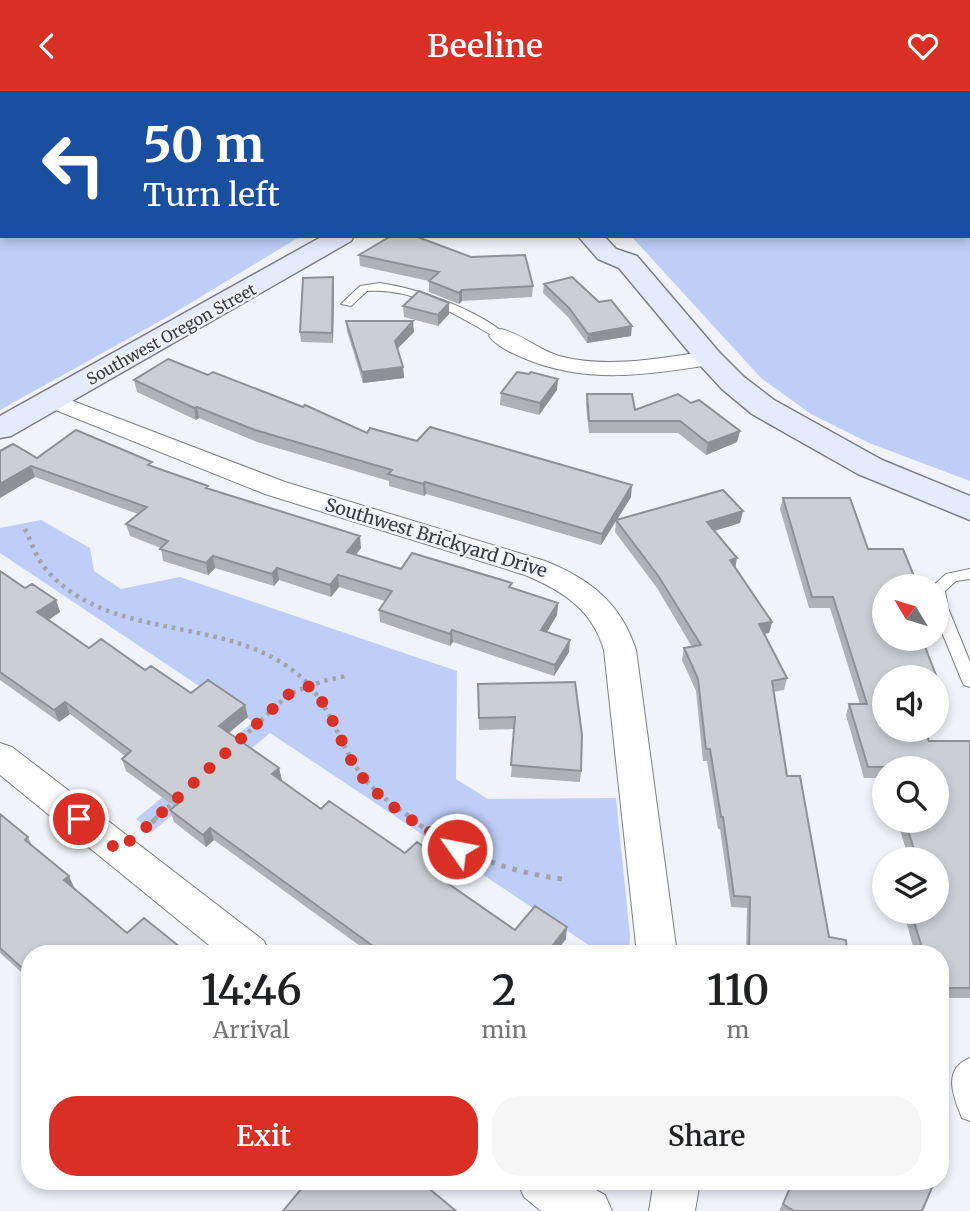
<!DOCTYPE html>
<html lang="en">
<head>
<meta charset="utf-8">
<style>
	:root { --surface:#fff; --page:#f6f6f6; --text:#202124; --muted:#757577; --accent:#d93025 }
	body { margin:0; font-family:Merriweather,serif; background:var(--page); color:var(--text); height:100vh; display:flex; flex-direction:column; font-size:26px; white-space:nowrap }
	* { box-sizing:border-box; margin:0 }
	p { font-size:23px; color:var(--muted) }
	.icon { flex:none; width:38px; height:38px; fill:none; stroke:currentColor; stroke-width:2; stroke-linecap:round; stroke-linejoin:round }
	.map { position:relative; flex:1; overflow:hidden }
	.side { position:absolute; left:21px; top:854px; width:928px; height:245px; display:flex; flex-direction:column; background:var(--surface); border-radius:28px; box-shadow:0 4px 10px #0003 }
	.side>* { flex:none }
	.guide { position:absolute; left:0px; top:0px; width:971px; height:147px; box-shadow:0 4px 10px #0003; background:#1a4fa0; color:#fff; overflow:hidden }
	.needle { width:46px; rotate:308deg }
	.fabs { position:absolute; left:872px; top:483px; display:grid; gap:14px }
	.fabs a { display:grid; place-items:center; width:77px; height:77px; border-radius:50%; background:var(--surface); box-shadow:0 4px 10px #0003; font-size:35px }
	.pin { position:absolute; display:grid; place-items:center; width:60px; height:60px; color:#fff; margin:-30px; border:4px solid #fff; border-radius:50%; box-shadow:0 2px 7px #0007 }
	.me { position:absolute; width:77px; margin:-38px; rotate:303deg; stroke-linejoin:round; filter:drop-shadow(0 0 5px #0008) }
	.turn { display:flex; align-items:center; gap:24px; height:147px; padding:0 28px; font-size:32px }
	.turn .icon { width:91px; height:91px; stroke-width:2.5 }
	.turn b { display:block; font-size:49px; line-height:60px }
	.eta { display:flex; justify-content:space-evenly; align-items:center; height:119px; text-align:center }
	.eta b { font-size:42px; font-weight:600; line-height:49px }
	.button { display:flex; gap:14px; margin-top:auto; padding:14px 28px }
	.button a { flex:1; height:80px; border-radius:28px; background:var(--accent); color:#fff; font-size:28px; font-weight:600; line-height:80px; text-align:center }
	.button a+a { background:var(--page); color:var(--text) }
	header { display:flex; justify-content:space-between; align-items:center; height:91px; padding:0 28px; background:var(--accent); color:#fff; font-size:32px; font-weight:600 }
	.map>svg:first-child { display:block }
	.green { fill:#bfcef8 }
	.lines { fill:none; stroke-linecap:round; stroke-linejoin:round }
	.stream { fill:#a9bcf7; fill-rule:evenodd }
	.lane-casing { stroke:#7d7f86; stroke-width:2 }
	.street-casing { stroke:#7d7f86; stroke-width:2 }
	.secondary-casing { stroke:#7d7f86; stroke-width:3 }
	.path-far1 { stroke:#a1a3a8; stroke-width:4.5; stroke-dasharray:3.5 5; stroke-linecap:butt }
	.path { stroke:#a1a3a8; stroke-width:5; stroke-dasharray:4.5 7; stroke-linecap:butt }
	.lane { fill:#fff; fill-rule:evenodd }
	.street { fill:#fff; fill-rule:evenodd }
	.secondary { fill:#e5ebfe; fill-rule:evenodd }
	.wall { fill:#afb1b7 }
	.shaded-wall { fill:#8e9095 }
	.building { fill:#cbced5; stroke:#8e9095; stroke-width:2 }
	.route { stroke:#d93025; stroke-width:12; stroke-dasharray:0 21.6 }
	.labels { text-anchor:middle; stroke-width:5; stroke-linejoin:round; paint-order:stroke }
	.far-street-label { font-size:16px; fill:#38393c; stroke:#f0f3fa }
	.street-label { font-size:18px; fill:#38393c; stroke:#f0f3fa }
</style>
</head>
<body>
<header><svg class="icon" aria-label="back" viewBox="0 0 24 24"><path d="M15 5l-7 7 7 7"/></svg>Beeline<svg class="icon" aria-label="heart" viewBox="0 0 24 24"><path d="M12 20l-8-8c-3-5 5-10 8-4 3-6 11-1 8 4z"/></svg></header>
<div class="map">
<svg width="970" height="1120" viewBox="0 0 970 1120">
	<rect width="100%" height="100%" fill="#f0f3fa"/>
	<path class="green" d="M 0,0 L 470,0 L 2,2 L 2,145 L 301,145 L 169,225 L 0,319 Z
		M 536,0 L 970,0 L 970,390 L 869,352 L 811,323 L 761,287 L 631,145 L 970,145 L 970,2 Z
		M 41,429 L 90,457 L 94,480 L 121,498 L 180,486 L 457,580 L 456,688 L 488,708 L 616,707 L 630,845 L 629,863 L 602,863 L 270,642 L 152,741 L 136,728 L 253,631 L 0,462 L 0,437 Z"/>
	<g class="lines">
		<path class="stream" d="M 454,0 L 471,0 L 477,2 L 459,2 Z"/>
		<defs>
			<path id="lane" d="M 380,192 C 416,197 480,219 507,245 L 505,247 L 497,247 C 458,225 414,196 367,200 L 351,215 L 341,213 L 360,195 Z
				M 970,478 L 970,488 L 956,490 L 945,500 L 948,517 L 970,571 L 970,596 L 964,594 L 962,590 L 936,527 L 936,495 L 933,495 L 946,483 Z
				M 970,967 L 970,1030 L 962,1027 C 953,1005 942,978 970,967 Z"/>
			<path id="street" d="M 501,238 C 522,243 538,259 559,265 C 608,278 661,267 709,260 L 717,262 L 721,267 L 717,272 L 709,274 C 647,284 586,293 526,268 C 514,263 497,256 489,245 L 493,240 Z
				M 52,302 L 285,391 L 545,470 C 590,488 621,512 636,559 L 677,863 L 637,863 L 604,559 C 592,518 563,500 525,484 L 265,403 L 43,314 L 40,309 L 43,304 Z
				M 0,652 L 12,656 L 264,850 L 270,863 L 220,863 L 0,684 Z
				M 517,1090 L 579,1090 L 605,1104 L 612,1120 L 541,1120 L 524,1106 Z
				M 654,1090 L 700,1090 L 695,1120 L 649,1120 Z"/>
			<path id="secondary" d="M 490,0 L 510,0 L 510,2 L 490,2 Z
				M 323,145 L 354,145 L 351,150 L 11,345 L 0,347 L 0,325 Z
				M 578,145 L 604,145 L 616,158 L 637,165 L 719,261 L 744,286 L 774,309 L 882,369 L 970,405 L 970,429 L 858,383 L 752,323 L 722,298 L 699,273 L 619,177 L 598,168 Z"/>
		</defs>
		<use href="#lane" class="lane-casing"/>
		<use href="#street" class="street-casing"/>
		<use href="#secondary" class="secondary-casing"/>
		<path class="path-far1" d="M 25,438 C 31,450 36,466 44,476 C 106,552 222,523 295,581 C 326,605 335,642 355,674 C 368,697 392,713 413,728
			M 236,653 L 289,603 L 323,590 L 346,585
			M 155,728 L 176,709"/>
		<path class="path" d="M 410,727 C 456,761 506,781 563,788
			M 143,739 L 157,727"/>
		<use href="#lane" class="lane"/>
		<use href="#street" class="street"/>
		<use href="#secondary" class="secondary"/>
	</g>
	<path class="wall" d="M 359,164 L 533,195 L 532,206 L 462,210 L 459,213 L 429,201 L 429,190 L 360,175 Z
		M 544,193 L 631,245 L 587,252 L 568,226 L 543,202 Z
		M 334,196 L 333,252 L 301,251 L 300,241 Z
		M 449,212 L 449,223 L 438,235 L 404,226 L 403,215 Z
		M 346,230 L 414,241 L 397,258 L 403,276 L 404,287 L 363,292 L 347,240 Z
		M 529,283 L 557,299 L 539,324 L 500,314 L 501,302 Z
		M 208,284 L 367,342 L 631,406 L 617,429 L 740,432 L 714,440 L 735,477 L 772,531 L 769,542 L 764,543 L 787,587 L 784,599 L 773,601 L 787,685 L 829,846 L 847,863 L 746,863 L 747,817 L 731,816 L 720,738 L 718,738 L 707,670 L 703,670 L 696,600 L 682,569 L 684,557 L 692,556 L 657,497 L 615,441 L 616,430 L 601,454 L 468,415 L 426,403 L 424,405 L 389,395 L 389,390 L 257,351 L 199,327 L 196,329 L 137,301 L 134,289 Z
		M 587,303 L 635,319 L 691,312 L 740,340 L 737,351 L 706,364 L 678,342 L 589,342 L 586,314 Z
		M 0,360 L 37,367 L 153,375 L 209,398 L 361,457 L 356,464 L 401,478 L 511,497 L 558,512 L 557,524 L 547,541 L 569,561 L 554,585 L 453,551 L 450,555 L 380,531 L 379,519 L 385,510 L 339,496 L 331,506 L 279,489 L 274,495 L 215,477 L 208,484 L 163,470 L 161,457 L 130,445 L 126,433 L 138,423 L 35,386 L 0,407 Z
		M 783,407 L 850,407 L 868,458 L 903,458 L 918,495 L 884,495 L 884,548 L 922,548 L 939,592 L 936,600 L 936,586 L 884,586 L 884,639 L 925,639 L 929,650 L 970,650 L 970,907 L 940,907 L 940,863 L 915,863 L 904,822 L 904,821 L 936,821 L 936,768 L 909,768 L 897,730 L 936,730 L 936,677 L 884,677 L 884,687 L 864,687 L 846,624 L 849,613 L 860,613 L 830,517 L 809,517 L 780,418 Z
		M 0,480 L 25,497 L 56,509 L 60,521 L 49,529 L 89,557 L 145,579 L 191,602 L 245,614 L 248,626 L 229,642 L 279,677 L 281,690 L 321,718 L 405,762 L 455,777 L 455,788 L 450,794 L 515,839 L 566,848 L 554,863 L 371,863 L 214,749 L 206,756 L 174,731 L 170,719 L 174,715 L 126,680 L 122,668 L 125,665 L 70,623 L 59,631 L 0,589 Z
		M 478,593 L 581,680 L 580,691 L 511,686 L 514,638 L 479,639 Z
		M 0,723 L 28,746 L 32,754 L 74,796 L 73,797 L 127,842 L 180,856 L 183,863 L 30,863 L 30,889 L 0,862 Z
		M 299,1090 L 420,1090 L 304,1095 Z
		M 793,1090 L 932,1090 L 922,1120 L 779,1120 Z"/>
	<path class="shaded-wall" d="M 333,186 L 334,196 L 333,252 L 332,242 Z
		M 462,199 L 462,210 L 459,213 L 459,202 Z
		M 449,212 L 449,223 L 438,235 L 438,224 Z
		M 413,230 L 414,241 L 395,260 L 395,250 Z
		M 632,235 L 631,245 L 587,252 L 588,243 Z
		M 403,276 L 404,287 L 363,292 L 362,281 Z
		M 558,288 L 557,299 L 539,324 L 540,312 Z
		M 197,316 L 199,327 L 196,329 L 194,317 Z
		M 740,340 L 737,351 L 706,364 L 708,352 Z
		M 31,375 L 35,386 L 0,407 L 0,393 Z
		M 425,391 L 426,403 L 424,405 L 423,393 Z
		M 632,394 L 631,406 L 601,454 L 602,443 Z
		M 743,420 L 740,432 L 704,443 L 707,431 Z
		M 360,445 L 361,457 L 348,473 L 347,461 Z
		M 213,465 L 215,477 L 208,484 L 206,472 Z
		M 737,467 L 735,479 L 730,469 Z
		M 277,477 L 279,489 L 274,495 L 272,483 Z
		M 338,484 L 339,496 L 331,506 L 330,494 Z
		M 56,509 L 60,521 L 42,533 L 37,521 Z
		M 558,512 L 557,524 L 541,551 L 541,539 Z
		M 772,531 L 769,542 L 756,545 L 759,533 Z
		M 452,539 L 453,551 L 450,555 L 450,543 Z
		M 570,549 L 569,561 L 554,585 L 555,574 Z
		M 65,611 L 70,623 L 59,631 L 54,619 Z
		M 245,614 L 248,626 L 222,647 L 219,635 Z
		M 279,677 L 282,689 L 275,695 L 272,683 Z
		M 210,737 L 214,749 L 206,756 L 203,744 Z
		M 455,777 L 455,788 L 444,801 L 443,789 Z
		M 69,785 L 74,796 L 69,800 L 64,789 Z
		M 567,836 L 566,848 L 554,863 L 546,863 Z
		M 180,856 L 183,863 L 175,863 L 175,861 Z"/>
	<path class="building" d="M 391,145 L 415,145 L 471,166 L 525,164 L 533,195 L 462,199 L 459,202 L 429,190 L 439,181 L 359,164 Z
		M 333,186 L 332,242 L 300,241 L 303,187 Z
		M 572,186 L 599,211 L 611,209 L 632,235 L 588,243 L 569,217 L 544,193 Z
		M 419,200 L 449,212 L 438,224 L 403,215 Z
		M 346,230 L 413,230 L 395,250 L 403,276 L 362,281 Z
		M 168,268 L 208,284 L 213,281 L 303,316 L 305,314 L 367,342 L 370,337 L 417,350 L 430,336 L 632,394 L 602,443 L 425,391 L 423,393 L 388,383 L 392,379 L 255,339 L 197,316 L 194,317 L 134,289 Z
		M 517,281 L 529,283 L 531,281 L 558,288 L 540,312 L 501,302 Z
		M 587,303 L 632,303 L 635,319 L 678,303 L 691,312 L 699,309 L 740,340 L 708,352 L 680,330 L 589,330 Z
		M 76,339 L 152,371 L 148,374 L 208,395 L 206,397 L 360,445 L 347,461 L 401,478 L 412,462 L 512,492 L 509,496 L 558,512 L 541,539 L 570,549 L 555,574 L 452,539 L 450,543 L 379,519 L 392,500 L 338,484 L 330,494 L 277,477 L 272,483 L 213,465 L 206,472 L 160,458 L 168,450 L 126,433 L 147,416 L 31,375 L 0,393 L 0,360 L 13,353 L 37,367 Z
		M 723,399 L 743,420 L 707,431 L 737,467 L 730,469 L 772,531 L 759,533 L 787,587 L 772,590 L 787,685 L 800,685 L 829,846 L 846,849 L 847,863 L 749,863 L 750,806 L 734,805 L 723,726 L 721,726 L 710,658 L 706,658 L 698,588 L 684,557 L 701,554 L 659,486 L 616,429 Z
		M 783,407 L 850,407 L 868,458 L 903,458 L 918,495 L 884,495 L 884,548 L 922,548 L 939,592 L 936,592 L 936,586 L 884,586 L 884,639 L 925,639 L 929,650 L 970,650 L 970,897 L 940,897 L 940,863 L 924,863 L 911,821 L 936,821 L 936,768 L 917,768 L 905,730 L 936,730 L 936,677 L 889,677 L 888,676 L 868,676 L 849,613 L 867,613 L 833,506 L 812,506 Z
		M 0,480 L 25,497 L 32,493 L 56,509 L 37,521 L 89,557 L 101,548 L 145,579 L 151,575 L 191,602 L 208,589 L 245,614 L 219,635 L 279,677 L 272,683 L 321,718 L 329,710 L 405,762 L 417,751 L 455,777 L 443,789 L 515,839 L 535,815 L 567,836 L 546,863 L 384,863 L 210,737 L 203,744 L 170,719 L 180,711 L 122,668 L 131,660 L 65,611 L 54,619 L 0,581 Z
		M 575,591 L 582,644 L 581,680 L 511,674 L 515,626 L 479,627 L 478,593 Z
		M 0,723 L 28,746 L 25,749 L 69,785 L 64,789 L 127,842 L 144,827 L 180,856 L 175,861 L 177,863 L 30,863 L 30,884 L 0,857 Z
		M 306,1090 L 420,1090 L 456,1120 L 283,1120 L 307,1091 Z
		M 793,1090 L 932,1090 L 934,1092 L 922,1120 L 794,1120 L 783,1113 Z"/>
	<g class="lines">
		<path class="route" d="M 79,728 L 118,759 L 143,739 L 278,613 L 289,603 L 310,595 C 332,619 339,649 355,676 C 378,712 422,735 457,758"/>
	</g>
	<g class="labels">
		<g class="far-street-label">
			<text transform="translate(171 243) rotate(-29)" y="6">Southwest Oregon Street</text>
		</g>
		<g class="street-label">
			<text transform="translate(436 447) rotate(17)" y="6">Southwest Brickyard Drive</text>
		</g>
	</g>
</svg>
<div class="fabs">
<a><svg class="needle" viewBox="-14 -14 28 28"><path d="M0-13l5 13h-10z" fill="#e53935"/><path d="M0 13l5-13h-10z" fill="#757577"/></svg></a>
<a><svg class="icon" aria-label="sound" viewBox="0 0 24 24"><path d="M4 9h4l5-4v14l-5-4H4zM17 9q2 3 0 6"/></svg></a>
<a><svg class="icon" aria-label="search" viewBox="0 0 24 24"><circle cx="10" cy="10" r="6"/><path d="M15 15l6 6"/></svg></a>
<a><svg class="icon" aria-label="layers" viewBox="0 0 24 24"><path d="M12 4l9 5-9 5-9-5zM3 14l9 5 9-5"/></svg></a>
</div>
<div class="pin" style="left:79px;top:728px;background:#d93025"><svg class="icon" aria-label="arrive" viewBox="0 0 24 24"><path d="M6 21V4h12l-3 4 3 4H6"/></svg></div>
<svg class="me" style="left:457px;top:758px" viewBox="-20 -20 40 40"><circle r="17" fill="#d93025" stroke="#fff" stroke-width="3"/><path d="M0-11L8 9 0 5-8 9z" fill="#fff"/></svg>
<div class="guide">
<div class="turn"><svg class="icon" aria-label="left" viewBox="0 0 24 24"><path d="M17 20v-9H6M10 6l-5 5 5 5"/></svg><div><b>50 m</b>Turn left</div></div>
</div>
<section class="side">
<div class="eta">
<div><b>14:46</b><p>Arrival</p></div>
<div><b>2</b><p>min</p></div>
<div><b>110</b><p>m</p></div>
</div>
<div class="button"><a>Exit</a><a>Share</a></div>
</section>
</div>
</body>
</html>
